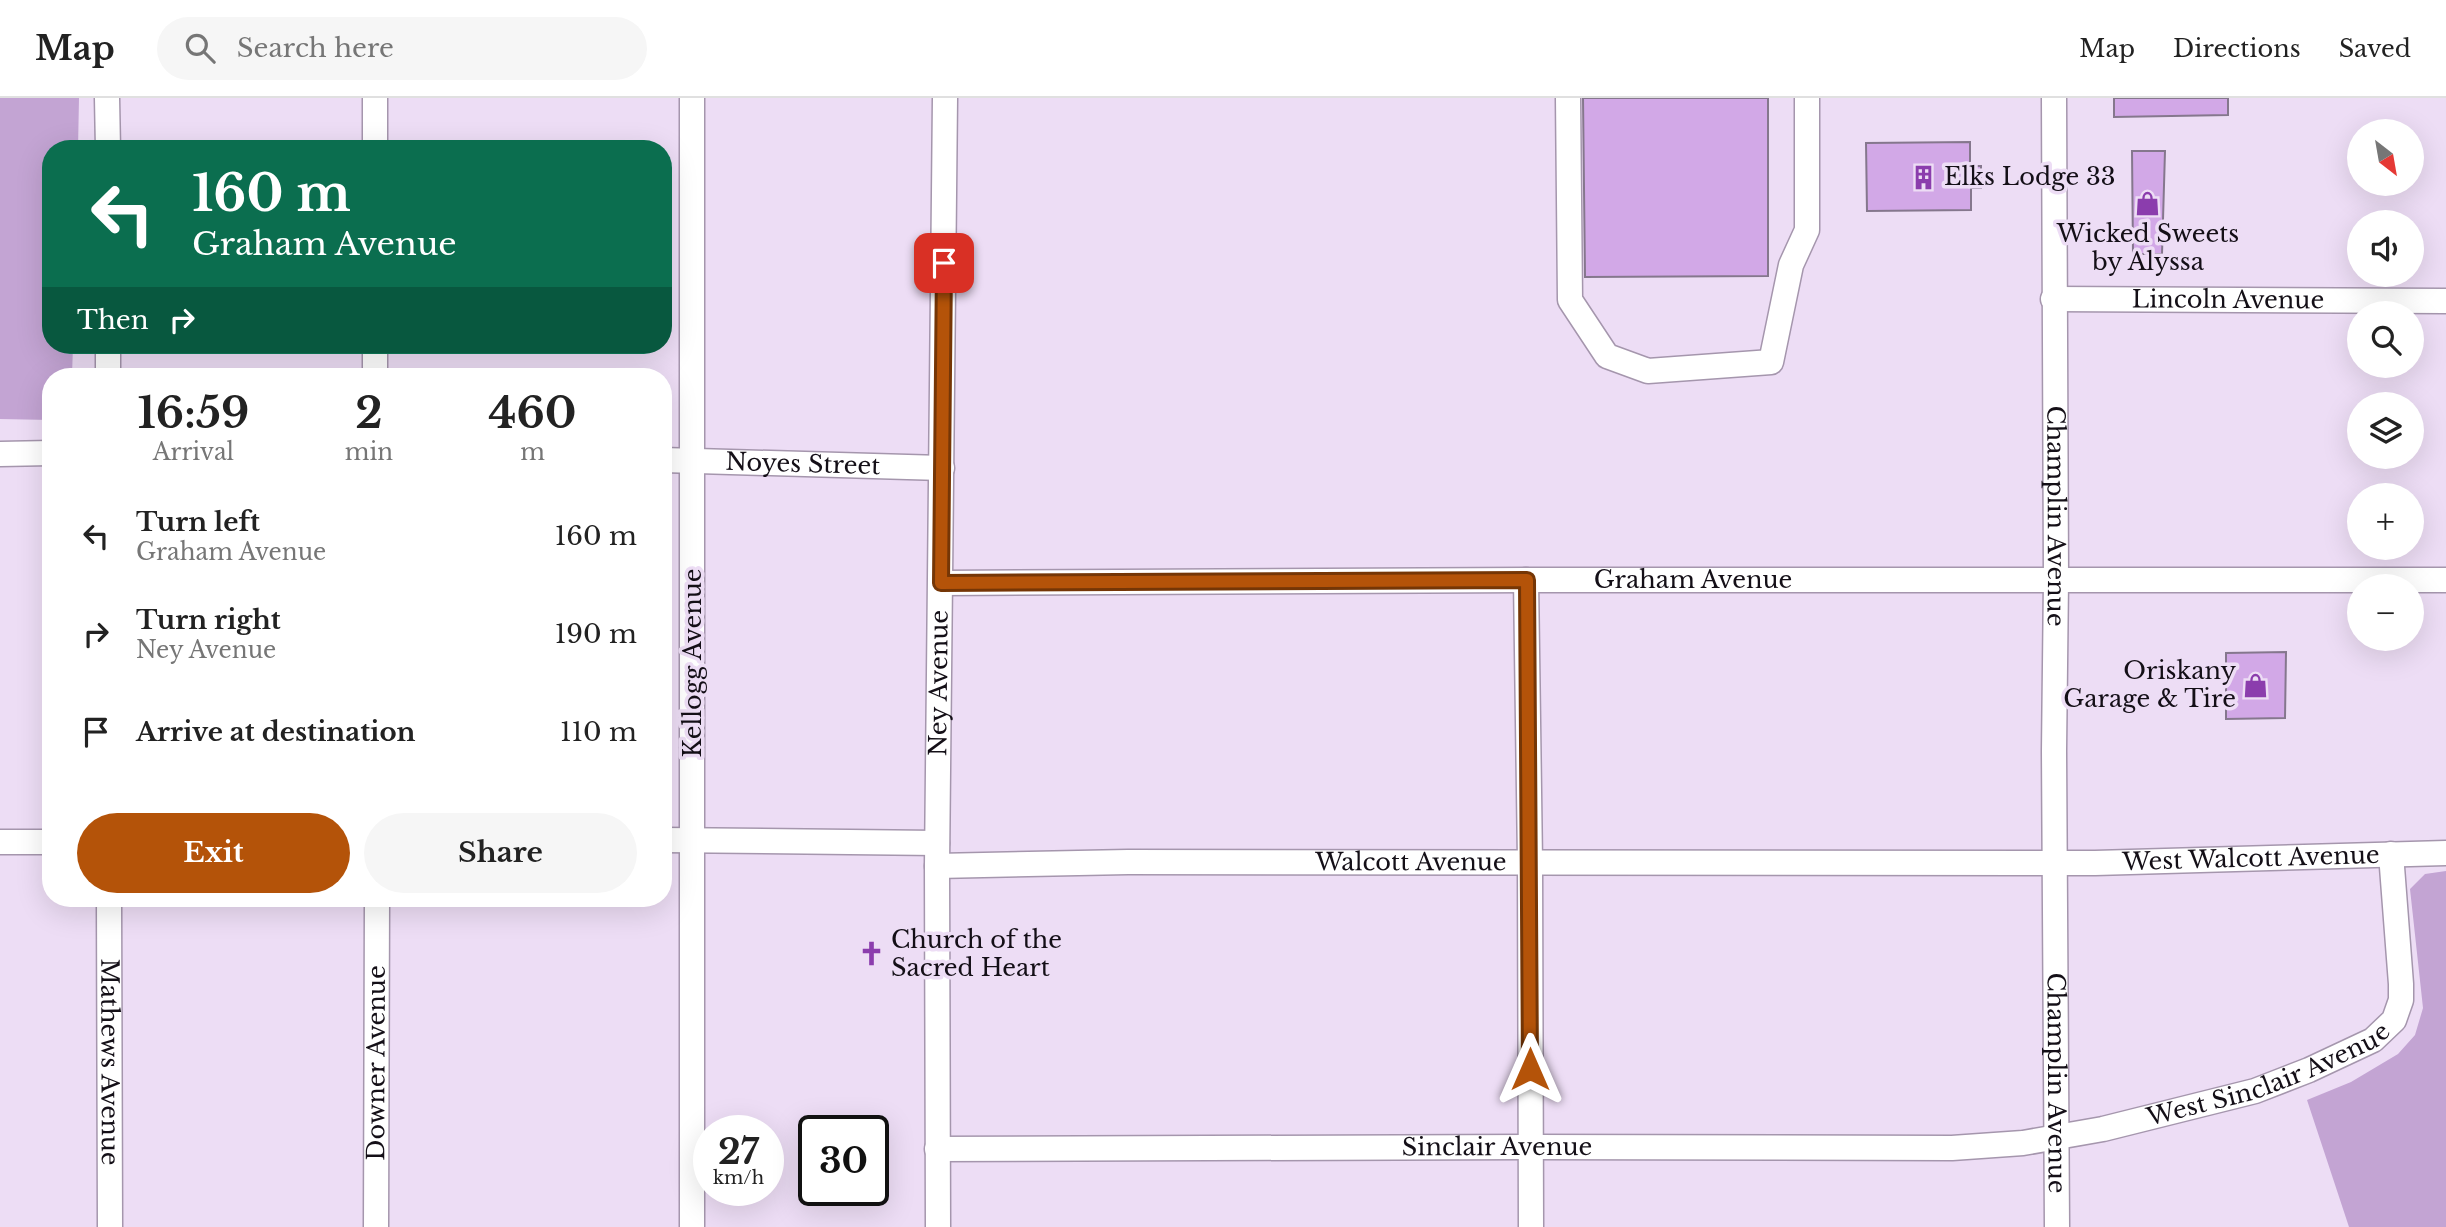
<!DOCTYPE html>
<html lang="en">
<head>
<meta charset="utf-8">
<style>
	:root { --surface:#fff; --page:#f6f6f6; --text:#222; --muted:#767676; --line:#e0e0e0; --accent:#b45309 }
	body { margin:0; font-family:"Libre Baskerville",serif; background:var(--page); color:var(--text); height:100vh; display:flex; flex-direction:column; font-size:26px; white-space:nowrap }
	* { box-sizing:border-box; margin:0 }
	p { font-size:23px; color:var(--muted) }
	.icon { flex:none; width:38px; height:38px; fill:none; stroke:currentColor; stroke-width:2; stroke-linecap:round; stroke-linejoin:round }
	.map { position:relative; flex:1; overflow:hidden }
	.side { position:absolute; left:42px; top:270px; width:630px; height:539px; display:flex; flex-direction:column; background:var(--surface); border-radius:28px; box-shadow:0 7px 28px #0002 }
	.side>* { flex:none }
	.banner { position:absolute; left:42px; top:42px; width:630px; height:214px; border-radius:28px; box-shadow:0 7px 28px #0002; background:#0b6e4f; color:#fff; overflow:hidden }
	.needle { width:46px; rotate:149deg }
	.tools { position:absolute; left:2347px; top:21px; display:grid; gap:14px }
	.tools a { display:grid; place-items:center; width:77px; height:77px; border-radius:50%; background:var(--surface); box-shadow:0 7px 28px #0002; font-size:35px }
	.speed { position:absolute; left:693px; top:1017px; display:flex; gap:14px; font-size:35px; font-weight:700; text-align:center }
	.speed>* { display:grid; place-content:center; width:91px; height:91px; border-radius:50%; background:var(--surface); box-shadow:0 7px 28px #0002; line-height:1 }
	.speed small { font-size:18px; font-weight:400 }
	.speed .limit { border:4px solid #111; border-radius:10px; background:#fff; color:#111 }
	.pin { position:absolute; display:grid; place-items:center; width:60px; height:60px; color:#fff; margin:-30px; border-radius:14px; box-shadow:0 4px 10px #0006 }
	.me { position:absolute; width:77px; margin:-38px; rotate:0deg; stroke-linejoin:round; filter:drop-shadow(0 0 5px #0008) }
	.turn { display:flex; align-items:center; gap:24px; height:147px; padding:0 35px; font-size:32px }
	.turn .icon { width:91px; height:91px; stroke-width:2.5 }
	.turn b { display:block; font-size:49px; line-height:60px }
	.then { display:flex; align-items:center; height:66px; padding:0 35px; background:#0003; gap:14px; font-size:26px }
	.eta { display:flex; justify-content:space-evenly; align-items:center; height:119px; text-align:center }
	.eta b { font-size:42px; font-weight:800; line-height:49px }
	.primary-button { display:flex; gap:14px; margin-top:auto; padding:14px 35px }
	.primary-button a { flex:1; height:80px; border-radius:42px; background:var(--accent); color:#fff; font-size:28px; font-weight:800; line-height:80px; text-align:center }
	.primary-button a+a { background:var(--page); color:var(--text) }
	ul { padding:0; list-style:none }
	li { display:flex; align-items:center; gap:21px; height:98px; padding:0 35px }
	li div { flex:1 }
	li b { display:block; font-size:26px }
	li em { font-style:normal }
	header { display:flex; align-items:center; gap:42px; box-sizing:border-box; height:98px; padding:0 35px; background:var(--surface); border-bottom:2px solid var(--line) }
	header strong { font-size:33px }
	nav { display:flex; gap:38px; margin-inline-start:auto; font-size:24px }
	.search { width:490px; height:63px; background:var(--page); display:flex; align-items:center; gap:18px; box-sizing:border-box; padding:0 24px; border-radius:38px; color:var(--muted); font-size:26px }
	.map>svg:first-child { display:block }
	.green { fill:#c3a4d3 }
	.building { fill:#d2a8e7; stroke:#85778d; stroke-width:2 }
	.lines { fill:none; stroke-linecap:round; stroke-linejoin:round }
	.minor-casing { stroke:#a596ad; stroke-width:27 }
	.minor { stroke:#fff; stroke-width:24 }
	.route-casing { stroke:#753606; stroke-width:18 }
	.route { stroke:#b45309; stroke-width:12 }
	.labels { text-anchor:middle; stroke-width:7; stroke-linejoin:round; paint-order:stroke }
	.poi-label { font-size:24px; fill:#140f17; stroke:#edddf5; text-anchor:start }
	.street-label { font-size:24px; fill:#140f17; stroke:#edddf5 }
</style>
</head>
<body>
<header>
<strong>Map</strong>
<div class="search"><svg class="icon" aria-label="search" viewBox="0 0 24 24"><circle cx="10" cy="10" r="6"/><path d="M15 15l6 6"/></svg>Search here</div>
<nav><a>Map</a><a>Directions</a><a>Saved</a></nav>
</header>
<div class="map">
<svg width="2446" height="1129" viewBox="0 0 2446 1129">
	<rect width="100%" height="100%" fill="#edddf5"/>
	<path class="green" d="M 0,0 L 79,0 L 78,51 L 51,51 L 51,247 L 73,247 L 72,278 L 51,278 L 51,322 L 0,321 Z
		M 2446,773 L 2446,1129 L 2349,1129 L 2307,1002 L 2351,984 L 2398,956 L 2415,937 L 2423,910 L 2410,791 L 2425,776 Z"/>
	<path class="building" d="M 1583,0 L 1768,0 L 1768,178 L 1585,179 Z
		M 2114,0 L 2228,0 L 2228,17 L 2114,19 Z
		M 1970,44 L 1970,68 L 1981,68 L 1981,90 L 1971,90 L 1971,112 L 1867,113 L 1866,45 Z
		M 2132,53 L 2165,53 L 2162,156 L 2133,156 Z
		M 2286,554 L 2285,620 L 2226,621 L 2226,555 Z"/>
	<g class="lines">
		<defs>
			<g id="minor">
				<path d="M 107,0 L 108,51"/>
				<path d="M 692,0 L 692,1129"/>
				<path d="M 1568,0 L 1570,202 L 1607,258 L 1648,273 L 1771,264 L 1791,167 L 1807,132 L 1807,0"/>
				<path id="s1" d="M 2054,0 L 2056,482 L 2054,653 L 2057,1129"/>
				<path d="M 375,51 L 375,0"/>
				<path id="s2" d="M 2053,201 L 2446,203"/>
				<path d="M 108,278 L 108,247"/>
				<path d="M 375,278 L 375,247"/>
				<path d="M 0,356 L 51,355"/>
				<path id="s3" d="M 663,362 L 942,370"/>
				<path d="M 1526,482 L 1530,764 L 1531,1129"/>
				<path id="s4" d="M 941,485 L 1526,482 L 2446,482"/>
				<path d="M 663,742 L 937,745"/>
				<path d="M 0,744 L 51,744"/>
				<path id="s5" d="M 937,768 L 1128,764 L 2095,765 L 2446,755"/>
				<path id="s6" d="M 109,800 L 110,1129"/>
				<path id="s7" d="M 937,1051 L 1530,1049 L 1952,1050 L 2023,1045 L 2103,1031 L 2255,993 L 2309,972 L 2373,942 L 2394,922 L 2401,902 L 2401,886 L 2391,756"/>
				<path id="s8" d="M 376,1129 L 377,800"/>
				<path id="s9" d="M 938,1129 L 937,768 L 945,0"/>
			</g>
		</defs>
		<use href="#minor" class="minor-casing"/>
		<use href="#minor" class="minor"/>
	</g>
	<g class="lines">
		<defs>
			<path id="route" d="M 944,165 L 941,485 L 1527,482 L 1530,971"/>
		</defs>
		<use href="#route" class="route-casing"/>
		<use href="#route" class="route"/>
	</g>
	<defs>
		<symbol id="building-bare" viewBox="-9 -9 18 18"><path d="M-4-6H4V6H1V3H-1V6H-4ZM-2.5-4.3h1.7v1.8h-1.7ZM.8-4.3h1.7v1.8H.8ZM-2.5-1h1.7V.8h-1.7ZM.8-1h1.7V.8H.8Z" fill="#8b3dad" stroke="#edddf5" stroke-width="2.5" paint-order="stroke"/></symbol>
		<symbol id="shop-bare" viewBox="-9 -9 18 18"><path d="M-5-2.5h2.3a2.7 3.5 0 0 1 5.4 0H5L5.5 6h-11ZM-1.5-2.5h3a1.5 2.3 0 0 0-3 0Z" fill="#8b3dad" stroke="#edddf5" stroke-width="2.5" paint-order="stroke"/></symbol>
		<symbol id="church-bare" viewBox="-9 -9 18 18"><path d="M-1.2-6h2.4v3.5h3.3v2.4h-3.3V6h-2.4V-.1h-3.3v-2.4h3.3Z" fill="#8b3dad" stroke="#edddf5" stroke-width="2.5" paint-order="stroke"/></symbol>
	</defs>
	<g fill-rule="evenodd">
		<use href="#building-bare" x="1906" y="62" width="35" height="35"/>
		<use href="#shop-bare" x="2130" y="88" width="35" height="35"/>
		<use href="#shop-bare" x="2238" y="570" width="35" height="35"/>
		<use href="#church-bare" x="854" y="838" width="35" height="35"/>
	</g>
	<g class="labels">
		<g class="poi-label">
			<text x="1944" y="87">Elks Lodge 33</text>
			<text x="2148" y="144" text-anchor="middle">Wicked Sweets<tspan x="2148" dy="28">by Alyssa</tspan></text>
			<text x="2236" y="581" text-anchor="end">Oriskany<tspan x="2236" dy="28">Garage &amp; Tire</tspan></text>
			<text x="891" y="850">Church of the<tspan x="891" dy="28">Sacred Heart</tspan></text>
		</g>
		<g class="street-label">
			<text dy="8" stroke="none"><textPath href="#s2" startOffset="175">Lincoln Avenue</textPath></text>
			<text dy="8" stroke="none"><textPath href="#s3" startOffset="140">Noyes Street</textPath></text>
			<text dy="8" stroke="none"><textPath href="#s1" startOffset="418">Champlin Avenue</textPath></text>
			<text dy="8" stroke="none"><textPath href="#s4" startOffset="752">Graham Avenue</textPath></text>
			<text transform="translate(693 565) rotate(-90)" y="8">Kellogg Avenue</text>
			<text dy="8" stroke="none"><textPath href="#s9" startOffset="544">Ney Avenue</textPath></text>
			<text dy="8" stroke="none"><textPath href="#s5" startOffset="1314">West Walcott Avenue</textPath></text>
			<text dy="8" stroke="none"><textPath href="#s5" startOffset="474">Walcott Avenue</textPath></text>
			<text dy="8" stroke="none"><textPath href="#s6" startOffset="164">Mathews Avenue</textPath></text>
			<text dy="8" stroke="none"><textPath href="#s8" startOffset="164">Downer Avenue</textPath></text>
			<text dy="8" stroke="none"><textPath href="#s7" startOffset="1342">West Sinclair Avenue</textPath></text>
			<text dy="8" stroke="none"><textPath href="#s1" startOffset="985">Champlin Avenue</textPath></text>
			<text dy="8" stroke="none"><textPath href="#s7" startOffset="560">Sinclair Avenue</textPath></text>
		</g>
	</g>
</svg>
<div class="tools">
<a><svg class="needle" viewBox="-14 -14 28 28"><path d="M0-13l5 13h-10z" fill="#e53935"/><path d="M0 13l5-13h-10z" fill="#767676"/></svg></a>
<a><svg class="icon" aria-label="sound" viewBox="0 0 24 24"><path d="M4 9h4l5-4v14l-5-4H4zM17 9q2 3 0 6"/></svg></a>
<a><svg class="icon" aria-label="search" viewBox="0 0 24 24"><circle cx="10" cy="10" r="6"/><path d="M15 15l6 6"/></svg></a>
<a><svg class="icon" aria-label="layers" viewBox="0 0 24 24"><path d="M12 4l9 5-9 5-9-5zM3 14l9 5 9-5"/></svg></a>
<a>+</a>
<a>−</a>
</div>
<div class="speed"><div>27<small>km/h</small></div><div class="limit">30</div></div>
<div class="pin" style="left:944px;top:165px;background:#d93025"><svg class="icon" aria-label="arrive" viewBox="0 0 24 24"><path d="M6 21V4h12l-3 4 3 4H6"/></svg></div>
<svg class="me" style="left:1530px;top:971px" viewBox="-20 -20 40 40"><path d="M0-17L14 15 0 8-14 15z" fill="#b45309" stroke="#fff" stroke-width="4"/></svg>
<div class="banner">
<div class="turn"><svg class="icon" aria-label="left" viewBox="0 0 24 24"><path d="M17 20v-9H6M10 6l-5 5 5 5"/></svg><div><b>160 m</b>Graham Avenue</div></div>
<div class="then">Then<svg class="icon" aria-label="right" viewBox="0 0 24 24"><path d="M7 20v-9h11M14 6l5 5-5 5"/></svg></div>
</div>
<section class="side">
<div class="eta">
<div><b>16:59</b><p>Arrival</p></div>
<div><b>2</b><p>min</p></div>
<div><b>460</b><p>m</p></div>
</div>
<ul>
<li><svg class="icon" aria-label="left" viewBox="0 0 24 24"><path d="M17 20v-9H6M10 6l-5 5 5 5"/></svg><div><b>Turn left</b><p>Graham Avenue</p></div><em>160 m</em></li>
<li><svg class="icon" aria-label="right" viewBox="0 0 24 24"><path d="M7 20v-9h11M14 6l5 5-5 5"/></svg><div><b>Turn right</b><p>Ney Avenue</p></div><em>190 m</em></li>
<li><svg class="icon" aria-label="arrive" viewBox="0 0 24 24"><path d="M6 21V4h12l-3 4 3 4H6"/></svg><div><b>Arrive at destination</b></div><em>110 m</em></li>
</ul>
<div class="primary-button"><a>Exit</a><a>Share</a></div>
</section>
</div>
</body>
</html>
